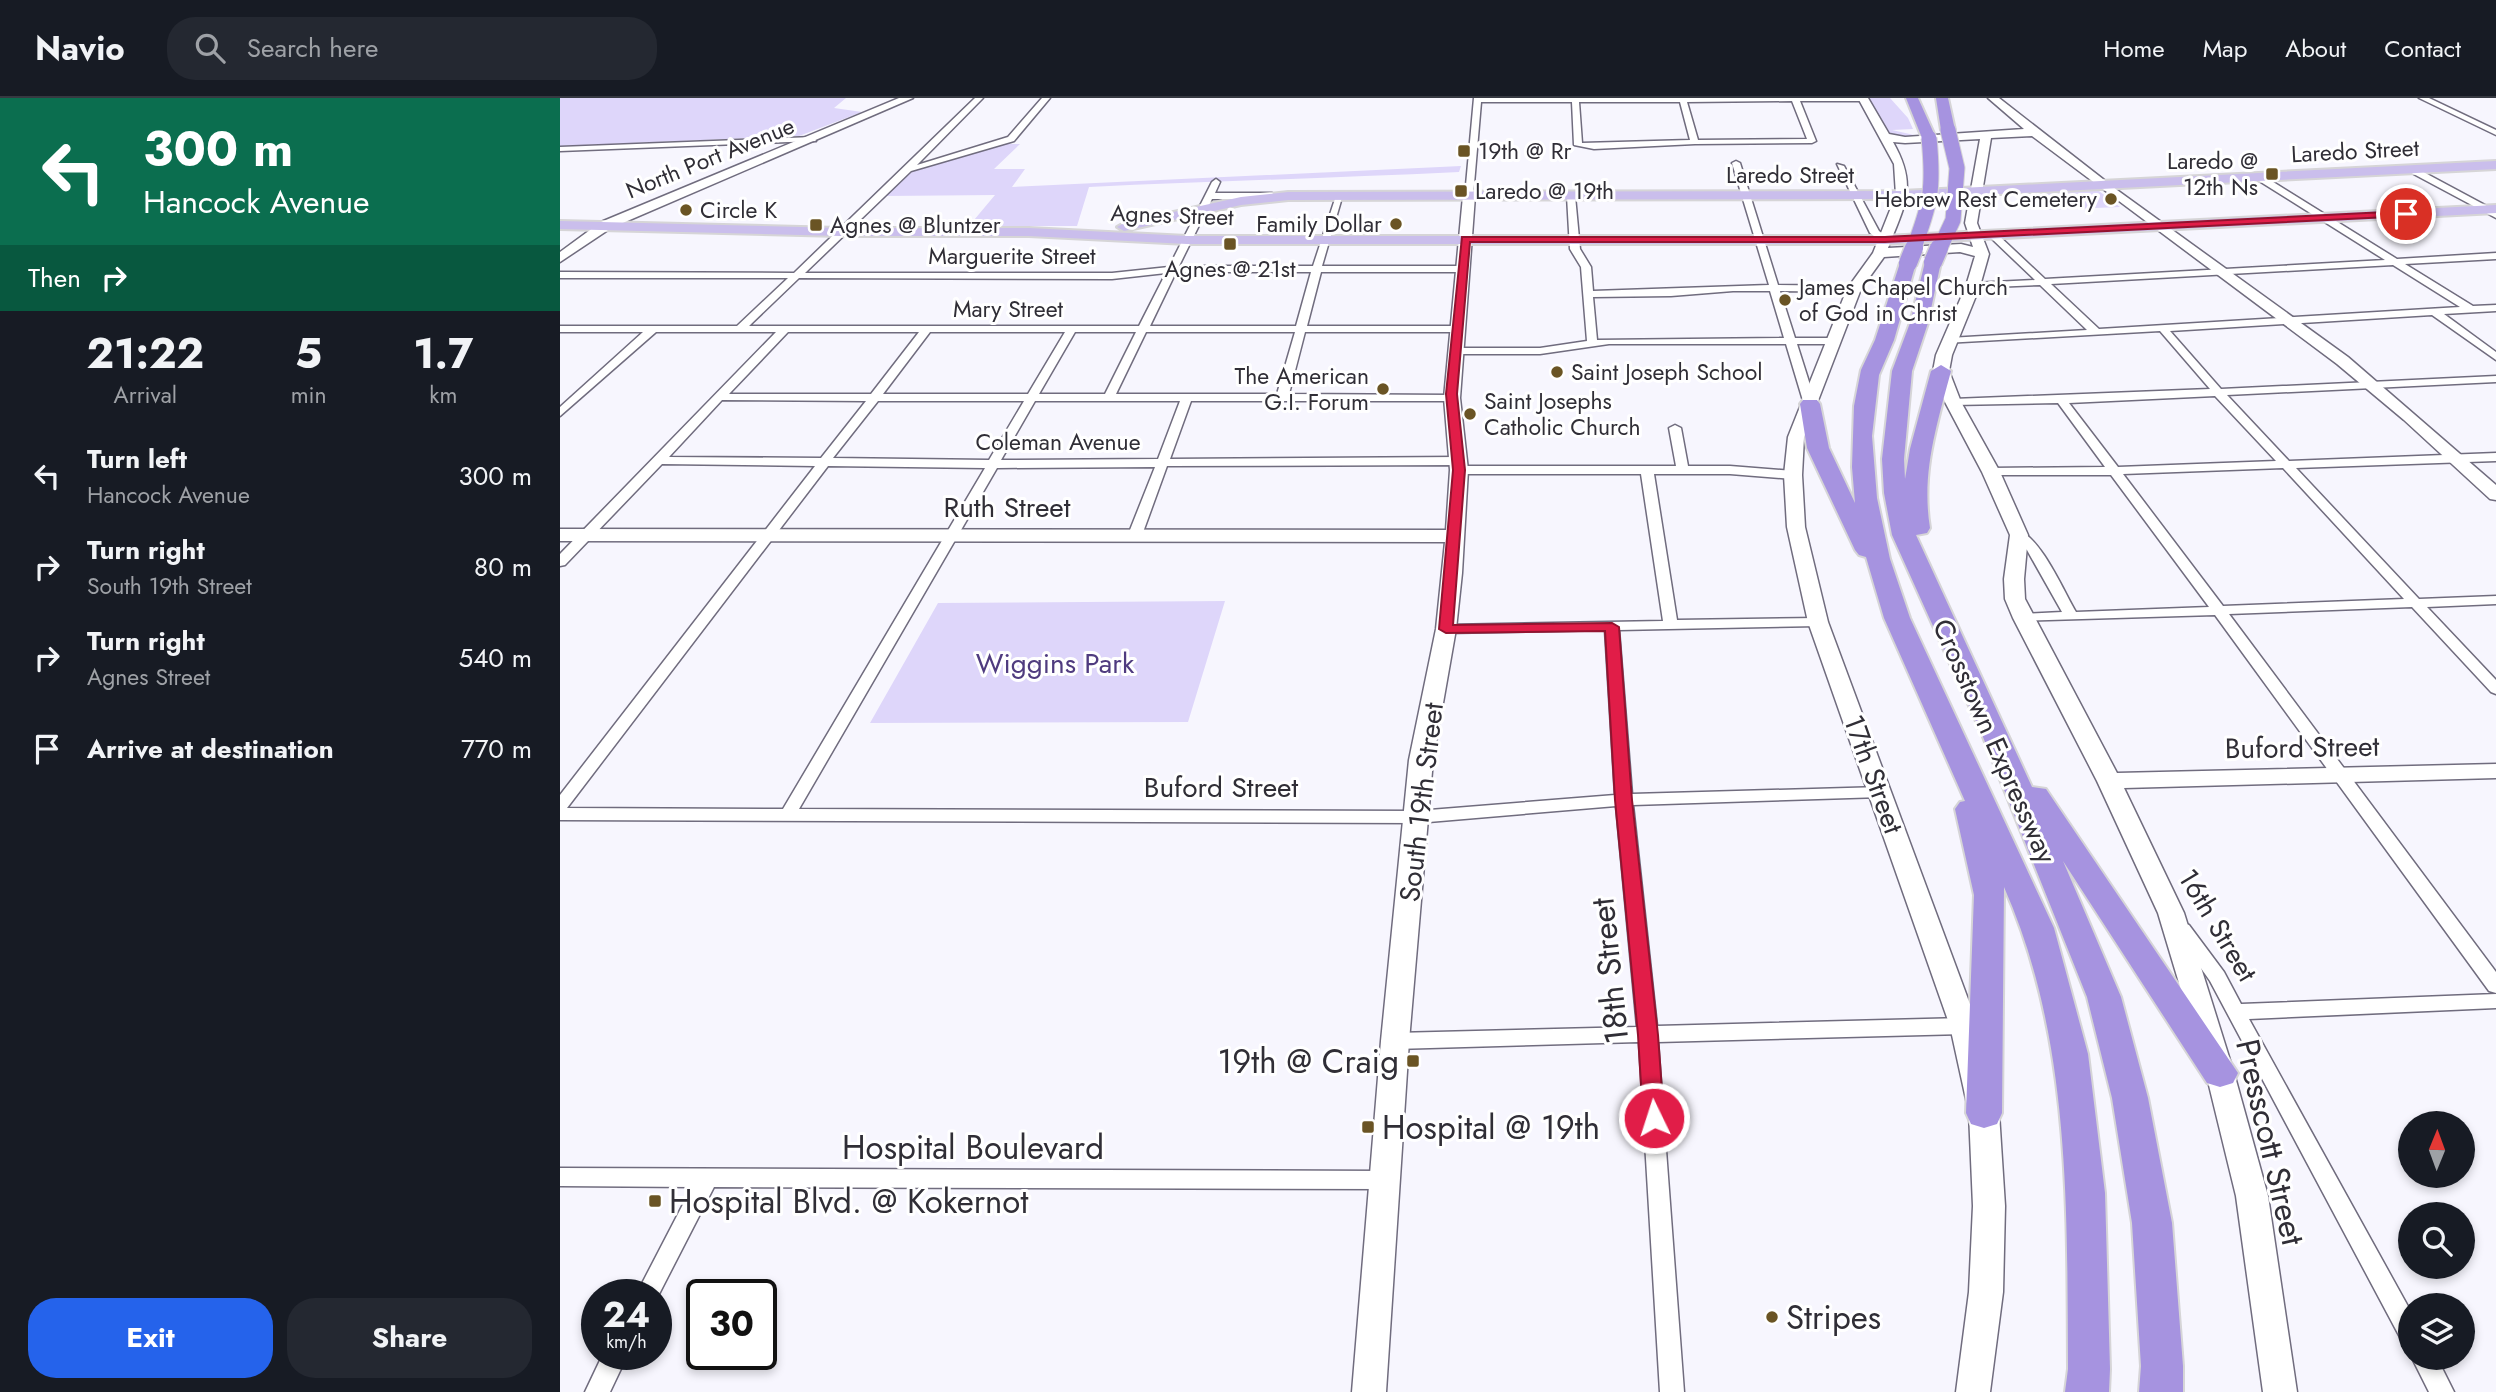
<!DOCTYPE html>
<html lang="en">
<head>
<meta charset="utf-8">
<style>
	:root { --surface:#171b24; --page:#242831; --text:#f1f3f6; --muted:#9ea1a6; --line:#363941; --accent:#2563eb }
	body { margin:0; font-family:Jost,sans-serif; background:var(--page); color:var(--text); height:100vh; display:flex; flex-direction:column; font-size:26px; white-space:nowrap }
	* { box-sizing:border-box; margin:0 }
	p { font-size:23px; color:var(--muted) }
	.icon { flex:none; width:38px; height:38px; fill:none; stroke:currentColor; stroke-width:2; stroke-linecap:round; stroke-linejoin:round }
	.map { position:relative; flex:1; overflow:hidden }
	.panel { display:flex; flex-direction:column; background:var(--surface); width:560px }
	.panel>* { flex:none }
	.guide { background:#0b6e4f; color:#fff; overflow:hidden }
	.needle { width:46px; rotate:1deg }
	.fabs { position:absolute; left:1838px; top:1013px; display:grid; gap:14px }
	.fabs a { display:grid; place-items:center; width:77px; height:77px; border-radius:50%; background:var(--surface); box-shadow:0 4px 10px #0003; font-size:35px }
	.speed { position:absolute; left:21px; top:1181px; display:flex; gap:14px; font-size:35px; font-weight:700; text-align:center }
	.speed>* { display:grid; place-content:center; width:91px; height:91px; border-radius:50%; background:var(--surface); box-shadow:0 4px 10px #0003; line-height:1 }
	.speed small { font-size:18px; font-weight:400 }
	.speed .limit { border:4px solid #111; border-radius:10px; background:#fff; color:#111 }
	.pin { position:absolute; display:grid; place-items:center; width:60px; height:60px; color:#fff; margin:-30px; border:4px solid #fff; border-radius:50%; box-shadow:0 2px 7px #0007 }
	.me { position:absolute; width:77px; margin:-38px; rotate:356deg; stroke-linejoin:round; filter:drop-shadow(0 0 5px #0008) }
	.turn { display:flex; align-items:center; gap:24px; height:147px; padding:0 28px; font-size:32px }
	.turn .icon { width:91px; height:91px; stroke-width:2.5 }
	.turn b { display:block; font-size:49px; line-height:60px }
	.then { display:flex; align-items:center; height:66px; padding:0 28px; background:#0003; gap:14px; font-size:26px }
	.eta { display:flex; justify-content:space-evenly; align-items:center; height:119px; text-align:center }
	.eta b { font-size:42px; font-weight:700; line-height:49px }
	.primary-button { display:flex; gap:14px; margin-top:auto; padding:14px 28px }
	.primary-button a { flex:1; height:80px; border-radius:28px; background:var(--accent); color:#fff; font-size:28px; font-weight:700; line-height:80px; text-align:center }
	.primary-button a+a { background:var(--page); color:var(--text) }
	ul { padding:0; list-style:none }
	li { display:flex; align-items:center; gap:21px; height:91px; padding:0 28px }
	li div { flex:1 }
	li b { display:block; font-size:26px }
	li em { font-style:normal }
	header { display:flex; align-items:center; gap:42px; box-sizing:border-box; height:98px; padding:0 35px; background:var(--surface); border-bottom:2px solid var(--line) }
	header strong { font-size:33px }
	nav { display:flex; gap:38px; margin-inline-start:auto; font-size:24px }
	.search { width:490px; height:63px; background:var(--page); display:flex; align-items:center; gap:18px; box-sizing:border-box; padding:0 24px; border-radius:28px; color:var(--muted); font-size:26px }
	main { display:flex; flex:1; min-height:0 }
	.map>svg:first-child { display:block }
	.green { fill:#ded6fa }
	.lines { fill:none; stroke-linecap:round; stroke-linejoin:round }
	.street-casing { stroke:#706c7e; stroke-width:3 }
	.secondary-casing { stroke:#706c7e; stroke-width:3 }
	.primary-casing { stroke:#d6d5d7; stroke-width:4 }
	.highway-casing { stroke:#d6d5d7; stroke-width:4 }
	.street { fill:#fff; fill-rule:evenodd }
	.secondary { fill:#fff; fill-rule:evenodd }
	.primary { fill:#cabeec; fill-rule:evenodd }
	.highway { fill:#a693e0; fill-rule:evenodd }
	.highway-bridge-far1-casing { stroke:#d6d5d7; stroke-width:17; stroke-linecap:butt }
	.highway-bridge-casing { stroke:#d6d5d7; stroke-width:21; stroke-linecap:butt }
	.highway-bridge-far1 { stroke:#a693e0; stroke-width:15 }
	.highway-bridge { stroke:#a693e0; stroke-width:18 }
	.route { fill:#e11d48; stroke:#92132f; stroke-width:2 }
	.poi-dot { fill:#6a5424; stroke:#fff; stroke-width:2.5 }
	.labels { text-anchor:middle; stroke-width:6; stroke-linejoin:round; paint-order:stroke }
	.far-poi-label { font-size:23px; fill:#302e36; stroke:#fff; text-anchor:start }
	.far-street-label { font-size:23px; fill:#302e36; stroke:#fff }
	.street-label { font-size:28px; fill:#302e36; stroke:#fff }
	.park-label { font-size:28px; fill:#4f3b7f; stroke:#fff }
	.near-street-label { font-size:33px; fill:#302e36; stroke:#fff }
	.near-poi-label { font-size:33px; fill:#302e36; stroke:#fff; text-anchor:start }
</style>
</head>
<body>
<header>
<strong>Navio</strong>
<div class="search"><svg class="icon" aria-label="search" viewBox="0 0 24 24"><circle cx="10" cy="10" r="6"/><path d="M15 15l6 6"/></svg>Search here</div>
<nav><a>Home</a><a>Map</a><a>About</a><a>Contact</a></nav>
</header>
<main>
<section class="panel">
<div class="guide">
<div class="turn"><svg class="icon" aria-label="left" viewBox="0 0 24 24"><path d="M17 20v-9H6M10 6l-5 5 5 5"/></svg><div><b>300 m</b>Hancock Avenue</div></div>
<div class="then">Then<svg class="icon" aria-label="right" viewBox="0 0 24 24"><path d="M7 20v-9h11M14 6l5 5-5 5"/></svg></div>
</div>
<div class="eta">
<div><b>21:22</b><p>Arrival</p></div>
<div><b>5</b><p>min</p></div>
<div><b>1.7</b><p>km</p></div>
</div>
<ul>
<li><svg class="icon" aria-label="left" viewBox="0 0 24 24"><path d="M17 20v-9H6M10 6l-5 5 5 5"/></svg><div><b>Turn left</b><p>Hancock Avenue</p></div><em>300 m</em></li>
<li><svg class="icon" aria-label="right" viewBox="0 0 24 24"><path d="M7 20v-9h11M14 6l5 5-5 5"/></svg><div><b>Turn right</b><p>South 19th Street</p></div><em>80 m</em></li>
<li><svg class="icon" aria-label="right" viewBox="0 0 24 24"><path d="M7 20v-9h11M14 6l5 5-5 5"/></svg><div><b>Turn right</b><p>Agnes Street</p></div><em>540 m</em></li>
<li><svg class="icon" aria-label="arrive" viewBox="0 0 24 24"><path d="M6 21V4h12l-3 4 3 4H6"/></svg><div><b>Arrive at destination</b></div><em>770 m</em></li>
</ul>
<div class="primary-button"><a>Exit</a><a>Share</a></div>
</section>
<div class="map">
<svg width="1936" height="1294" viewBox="0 0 1936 1294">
	<rect width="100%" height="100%" fill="#f7f6fe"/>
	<path class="green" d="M 0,0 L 286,0 L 274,10 L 302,14 L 239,38 L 0,48 Z
		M 1308,0 L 1330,0 L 1348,20 L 1353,31 L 1332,32 L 1354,37 L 1355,40 L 1331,38 Z
		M 445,46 L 460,46 L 434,71 L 465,71 L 452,89 L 901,68 L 899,74 C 776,80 652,83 529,89 L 517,128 L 409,128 L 435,97 L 325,98 L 353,73 Z
		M 1535,90 L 1560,109 L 1486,112 L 1466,93 Z
		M 665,503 L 628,624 L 310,625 L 378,505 Z"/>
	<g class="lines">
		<defs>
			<path id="street" d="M 415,0 L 423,0 L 357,67 L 448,39 L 482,0 L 490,0 L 454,43 L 351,73 L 245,175 L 552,175 L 609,169 L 652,84 L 656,81 L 660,84 L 655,95 L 712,95 L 716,98 L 712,101 L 652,101 L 619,168 L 753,168 L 776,98 L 783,96 L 762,168 L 903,168 L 908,171 L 903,174 L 761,174 L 747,228 L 897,228 L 902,231 L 897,234 L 745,234 L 729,296 L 892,297 L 898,300 L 892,303 L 631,303 L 610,361 L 899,359 L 905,363 L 899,367 L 607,368 L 582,437 L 575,441 L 568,437 L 595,369 L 437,370 L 239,711 L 857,713 L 1055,697 L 1045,532 L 886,535 L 879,531 L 886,527 L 1103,523 L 1081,376 L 899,376 L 893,372 L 899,368 L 1116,368 L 1109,330 L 1115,327 L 1121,330 L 1128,368 L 1170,368 L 1233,373 L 1239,377 L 1233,381 L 1170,376 L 1094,376 L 1117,522 L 1258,520 L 1265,524 L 1258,528 L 1059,532 L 1072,696 L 1322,689 L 1330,694 L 1322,699 L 1073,707 L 1097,928 L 1404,920 L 1411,923 L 1414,928 L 1411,933 L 1404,936 L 1098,944 L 1124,1294 L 1100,1294 L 1079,944 L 835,951 L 828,948 L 825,943 L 828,938 L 835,935 L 1077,929 L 1056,708 L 857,725 L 0,722 L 0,697 L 255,368 L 102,366 L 5,467 L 0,468 L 0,456 L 216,234 L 96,234 L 0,318 L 0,309 L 83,234 L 0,234 L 0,228 L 177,228 L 228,180 L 0,180 L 0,174 L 234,175 ZM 616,174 L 751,174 L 736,228 L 590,228 ZM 606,175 L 579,228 L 189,228 L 239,180 L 552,181 ZM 228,234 L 359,234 L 311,296 L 169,296 ZM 370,234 L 505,234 L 468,296 L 323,296 ZM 515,234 L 576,234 L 545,296 L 479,296 ZM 586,234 L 735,234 L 717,296 L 556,296 ZM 162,302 L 306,303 L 261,360 L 109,359 ZM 318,303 L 464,303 L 429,362 L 273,360 ZM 475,303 L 620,303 L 598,361 L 441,362 ZM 268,368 L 425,370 L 223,711 L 7,710 Z
				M 914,0 L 1306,0 L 1307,1 L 1303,3 L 1240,3 L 1256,43 L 1252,45 L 1135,46 L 1034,51 L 1014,47 L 1012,4 L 921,4 L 913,98 L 909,101 L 905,98 ZM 1232,3 L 1247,41 L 1138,42 L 1127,4 ZM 1019,4 L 1120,4 L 1130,42 L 1022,45 Z
				M 1859,0 L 1869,0 L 1936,32 L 1936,37 Z
				M 253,39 L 256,43 L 0,53 L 0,49 Z
				M 1176,63 L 1180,65 L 1218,187 L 1294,188 L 1299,191 L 1294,194 L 1220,193 L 1235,240 L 1271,240 L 1276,243 L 1271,246 L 1237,246 L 1256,306 L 1254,308 L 1244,306 L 1226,246 L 1049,246 L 980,256 L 894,256 L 889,253 L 894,250 L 980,250 L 1027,243 L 1021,169 L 1010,151 L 1007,98 L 1011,95 L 1015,98 L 1020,151 L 1031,169 L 1033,193 L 1209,187 L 1172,65 ZM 1173,193 L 1210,193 L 1224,240 L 1037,242 L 1033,199 L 1111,198 Z
				M 1277,66 L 1284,68 L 1319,133 L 1328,140 L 1328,144 L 1322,144 L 1310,135 Z
				M 1848,69 L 1854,69 L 1936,113 L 1936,120 L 1848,73 Z
				M 1696,77 L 1702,77 L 1837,161 L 1936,155 L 1936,161 L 1845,166 L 1913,208 L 1936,207 L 1936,213 L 1884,216 L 1936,254 L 1936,262 L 1872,217 L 1610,233 L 1661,291 L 1936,278 L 1936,284 L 1667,297 L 1729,363 L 1936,355 L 1936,363 L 1736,370 L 1859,501 L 1936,498 L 1936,506 L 1867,509 L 1936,582 L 1936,596 L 1931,594 L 1852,509 L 1669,516 L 1936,874 L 1936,895 L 1929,893 L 1655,517 L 1458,523 L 1456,520 L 1458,517 L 1463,516 L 1502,514 L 1467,452 L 1452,437 L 1459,433 C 1481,440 1504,494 1516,514 L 1649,509 L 1551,377 L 1427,377 L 1427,371 L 1431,370 L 1545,369 L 1498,305 L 1393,307 L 1387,304 L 1393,301 L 1650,291 L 1600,233 L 1385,245 L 1384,243 L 1389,240 L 1527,232 L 1480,187 L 1410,190 L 1410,186 L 1413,185 L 1475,182 L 1431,140 L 1431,136 L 1437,136 L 1485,181 L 1825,162 L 1696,81 ZM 1833,167 L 1900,209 L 1539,231 L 1491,186 ZM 1655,298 L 1716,363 L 1558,369 L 1509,305 ZM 1723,370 L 1844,501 L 1663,508 L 1563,376 Z
				M 1623,825 L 1629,827 L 1664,874 L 1681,906 L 1936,896 L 1936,910 L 1689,921 L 1850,1212 L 1850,1246 L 1842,1243 L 1650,883 L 1614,832 L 1617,827 Z
				M 0,1070 L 825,1073 L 833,1076 L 836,1082 L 833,1088 L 825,1091 L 154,1089 L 96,1202 L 96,1197 L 76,1197 L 132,1089 L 0,1088 Z
				M 43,1256 L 68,1256 L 50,1294 L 25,1294 Z
				M 1852,1260 L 1877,1260 L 1894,1294 L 1869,1294 Z"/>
			<path id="secondary" d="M 339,0 L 353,0 L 51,130 L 0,164 L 0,154 L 41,124 Z
				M 1298,0 L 1308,0 L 1329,36 L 1345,39 L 1464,31 L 1428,0 L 1439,0 L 1557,92 L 1788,259 L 1936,387 L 1936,402 L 1930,401 L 1844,322 L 1777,266 L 1472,38 L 1431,40 L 1417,125 L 1429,156 L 1420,188 L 1392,257 L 1389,273 L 1401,304 L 1440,374 L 1468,437 L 1464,481 L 1465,501 L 1557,675 L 1936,666 L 1936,680 L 1564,690 L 1624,815 L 1674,975 L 1708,1098 L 1737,1294 L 1703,1294 L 1676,1098 L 1646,975 L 1598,815 L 1537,683 L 1453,520 L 1445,501 L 1444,481 L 1450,437 L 1422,374 L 1385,304 L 1373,273 L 1376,257 L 1406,188 L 1415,158 L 1400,154 L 1324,159 L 1301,191 L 1244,339 L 1242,377 L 1245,429 L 1268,524 L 1418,928 L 1439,1015 L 1445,1108 L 1443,1194 L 1430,1294 L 1396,1294 L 1409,1194 L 1413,1108 L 1409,1015 L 1390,928 L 1248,524 L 1227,429 L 1224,377 L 1228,339 L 1287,191 L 1313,155 L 1336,97 L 1334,66 ZM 1420,41 L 1405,125 L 1413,149 L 1401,146 L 1328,150 C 1345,106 1358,88 1333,44 L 1345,45 Z
				M 909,94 L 915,98 L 900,300 L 908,372 L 902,475 L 896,531 L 873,662 L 849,943 L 826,1294 L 792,1294 L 821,943 L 849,662 L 876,531 L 885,444 L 0,443 L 0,431 L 886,432 L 890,372 L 884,300 L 903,98 Z"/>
			<path id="primary" d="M 1936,63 L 1936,71 L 1342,101 L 728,102 L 681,107 L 564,133 L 557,129 L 564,125 L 681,99 L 728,94 L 1342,93 Z
				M 1936,107 L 1936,115 L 1325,146 L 627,146 L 469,138 L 280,138 L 0,131 L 0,123 L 280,130 L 469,130 L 627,138 L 1325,138 Z"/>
			<path id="highway" d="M 1346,0 L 1358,0 L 1376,40 L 1374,43 L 1364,43 L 1362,40 Z
				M 1376,0 L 1388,0 L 1395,32 L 1393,35 L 1388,36 L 1381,32 Z
				M 1373,159 L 1381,164 L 1368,225 L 1352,273 L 1344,361 L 1345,381 L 1350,351 L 1371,273 L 1381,267 L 1391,273 C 1377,326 1361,375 1370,430 L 1367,435 L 1356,437 L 1472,689 L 1486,691 L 1678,975 L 1673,985 L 1660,989 L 1647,985 L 1503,763 L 1561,899 L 1588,1000 L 1612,1125 L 1623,1268 L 1623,1294 L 1579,1294 L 1581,1268 L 1572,1125 L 1552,1000 L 1527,899 L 1423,639 L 1332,437 L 1324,395 L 1322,361 L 1332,273 L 1350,225 L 1365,164 Z
				M 1348,160 L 1356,165 L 1334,242 L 1319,277 L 1312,338 L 1317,400 L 1330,461 L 1350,520 L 1494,830 L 1528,956 L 1545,1095 L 1550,1271 L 1549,1294 L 1505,1294 L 1508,1271 C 1507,1110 1511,940 1444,789 L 1442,1015 L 1437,1026 L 1424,1030 L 1411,1026 L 1406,1015 L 1414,797 L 1395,711 L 1400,704 L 1405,703 L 1324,520 L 1306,459 L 1299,457 L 1295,452 L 1247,350 L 1240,306 L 1243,302 L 1257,302 L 1260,306 L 1269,350 L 1295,405 L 1292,369 L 1294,308 L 1301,272 L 1315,242 L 1340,165 Z"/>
		</defs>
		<use href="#street" class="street-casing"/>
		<use href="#secondary" class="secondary-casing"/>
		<use href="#primary" class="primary-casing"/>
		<use href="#highway" class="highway-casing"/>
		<use href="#street" class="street"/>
		<use href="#secondary" class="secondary"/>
		<use href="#primary" class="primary"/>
		<use href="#highway" class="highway"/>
		<defs>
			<path id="highway-bridge-far1" d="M 1353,152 C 1371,105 1374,90 1369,40
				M 1379,152 L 1393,122 L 1397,70 L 1388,32"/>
			<path id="highway-bridge" d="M 1373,164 L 1379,150
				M 1348,165 L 1354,150"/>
		</defs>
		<use href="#highway-bridge-far1" class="highway-bridge-far1-casing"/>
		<use href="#highway-bridge" class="highway-bridge-casing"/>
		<use href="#highway-bridge-far1" class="highway-bridge-far1"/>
		<use href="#highway-bridge" class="highway-bridge"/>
	</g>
	<path class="route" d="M 1846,113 L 1849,114 L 1849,118 L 1325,144 L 910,144 L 897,296 L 905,372 L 893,527 L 1052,525 L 1059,529 L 1072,702 L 1098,937 L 1104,1020 L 1101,1026 L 1094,1028 L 1086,1026 L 1083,1020 L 1078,937 L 1055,702 L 1045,533 L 886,535 L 879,531 L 893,372 L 886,296 L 902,139 L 1325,139 Z"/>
	<g class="poi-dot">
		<rect x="897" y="46" width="14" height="14" rx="3.5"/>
		<rect x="1705" y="69" width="14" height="14" rx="3.5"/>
		<rect x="894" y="86" width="14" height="14" rx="3.5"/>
		<circle cx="1551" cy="101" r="7"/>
		<circle cx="126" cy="112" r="7"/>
		<circle cx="836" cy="126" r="7"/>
		<rect x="249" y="120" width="14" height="14" rx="3.5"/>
		<rect x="663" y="139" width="14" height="14" rx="3.5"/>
		<circle cx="1225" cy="202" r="7"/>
		<circle cx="997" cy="274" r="7"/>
		<circle cx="823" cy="291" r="7"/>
		<circle cx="910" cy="316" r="7"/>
		<rect x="846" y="956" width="14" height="14" rx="3.5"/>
		<rect x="801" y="1022" width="14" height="14" rx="3.5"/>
		<rect x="88" y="1096" width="14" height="14" rx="3.5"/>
		<circle cx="1212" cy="1219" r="7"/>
	</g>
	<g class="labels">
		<g class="far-poi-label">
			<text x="918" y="61">19th @ Rr</text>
			<text x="1698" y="71" text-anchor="end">Laredo @<tspan x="1698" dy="26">12th Ns</tspan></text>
			<text x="915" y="101">Laredo @ 19th</text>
			<text x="1537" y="109" text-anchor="end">Hebrew Rest Cemetery</text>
			<text x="140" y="120">Circle K</text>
			<text x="822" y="134" text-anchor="end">Family Dollar</text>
			<text x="270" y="135">Agnes @ Bluntzer</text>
			<text x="670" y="179" text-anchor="middle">Agnes @ 21st</text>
			<text x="1239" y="197">James Chapel Church<tspan x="1239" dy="26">of God in Christ</tspan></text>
			<text x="1011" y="282">Saint Joseph School</text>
			<text x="809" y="286" text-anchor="end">The American<tspan x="809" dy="26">G.I. Forum</tspan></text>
			<text x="924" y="311">Saint Josephs<tspan x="924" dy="26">Catholic Church</tspan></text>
		</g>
		<g class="far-street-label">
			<text transform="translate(1795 53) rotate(-3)" y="8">Laredo Street</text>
			<text transform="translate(150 60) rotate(-22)" y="8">North Port Avenue</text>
			<text x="1230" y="85">Laredo Street</text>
			<text transform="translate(612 117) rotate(2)" y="8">Agnes Street</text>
			<text x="452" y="166">Marguerite Street</text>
			<text x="448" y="219">Mary Street</text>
			<text x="498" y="352">Coleman Avenue</text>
		</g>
		<g class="street-label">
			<text x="447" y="419">Ruth Street</text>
			<text transform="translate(1435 643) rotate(66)" y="10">Crosstown Expressway</text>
			<text transform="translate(1742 649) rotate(-1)" y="10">Buford Street</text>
			<text transform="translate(1314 676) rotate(70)" y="10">17th Street</text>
			<text x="661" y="699">Buford Street</text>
			<text transform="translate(861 704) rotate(-83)" y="10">South 19th Street</text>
			<text transform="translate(1658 827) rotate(59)" y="10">16th Street</text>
		</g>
		<g class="park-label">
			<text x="495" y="575">Wiggins Park</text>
		</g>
		<g class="near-street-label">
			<text transform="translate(1049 873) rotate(-96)" y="12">18th Street</text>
			<text transform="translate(1711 1044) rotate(77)" y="12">Presscott Street</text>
			<text x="413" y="1061">Hospital Boulevard</text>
		</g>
		<g class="near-poi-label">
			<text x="839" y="975" text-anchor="end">19th @ Craig</text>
			<text x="822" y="1041">Hospital @ 19th</text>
			<text x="109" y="1115">Hospital Blvd. @ Kokernot</text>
			<text x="1226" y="1231">Stripes</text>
		</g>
	</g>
</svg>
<div class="fabs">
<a><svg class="needle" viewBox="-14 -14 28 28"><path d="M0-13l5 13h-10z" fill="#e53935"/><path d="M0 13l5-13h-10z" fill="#9ea1a6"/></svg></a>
<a><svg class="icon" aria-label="search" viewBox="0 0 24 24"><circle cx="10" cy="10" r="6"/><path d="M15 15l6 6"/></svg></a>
<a><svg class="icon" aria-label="layers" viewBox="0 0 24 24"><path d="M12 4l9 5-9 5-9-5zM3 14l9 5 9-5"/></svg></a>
</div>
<div class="speed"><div>24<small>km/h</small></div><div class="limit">30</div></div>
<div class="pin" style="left:1846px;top:116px;background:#d93025"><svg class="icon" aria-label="arrive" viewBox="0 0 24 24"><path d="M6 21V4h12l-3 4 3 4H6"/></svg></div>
<svg class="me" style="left:1094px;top:1020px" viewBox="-20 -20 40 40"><circle r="17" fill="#e11d48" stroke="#fff" stroke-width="3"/><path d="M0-11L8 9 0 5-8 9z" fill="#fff"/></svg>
</div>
</main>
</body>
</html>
